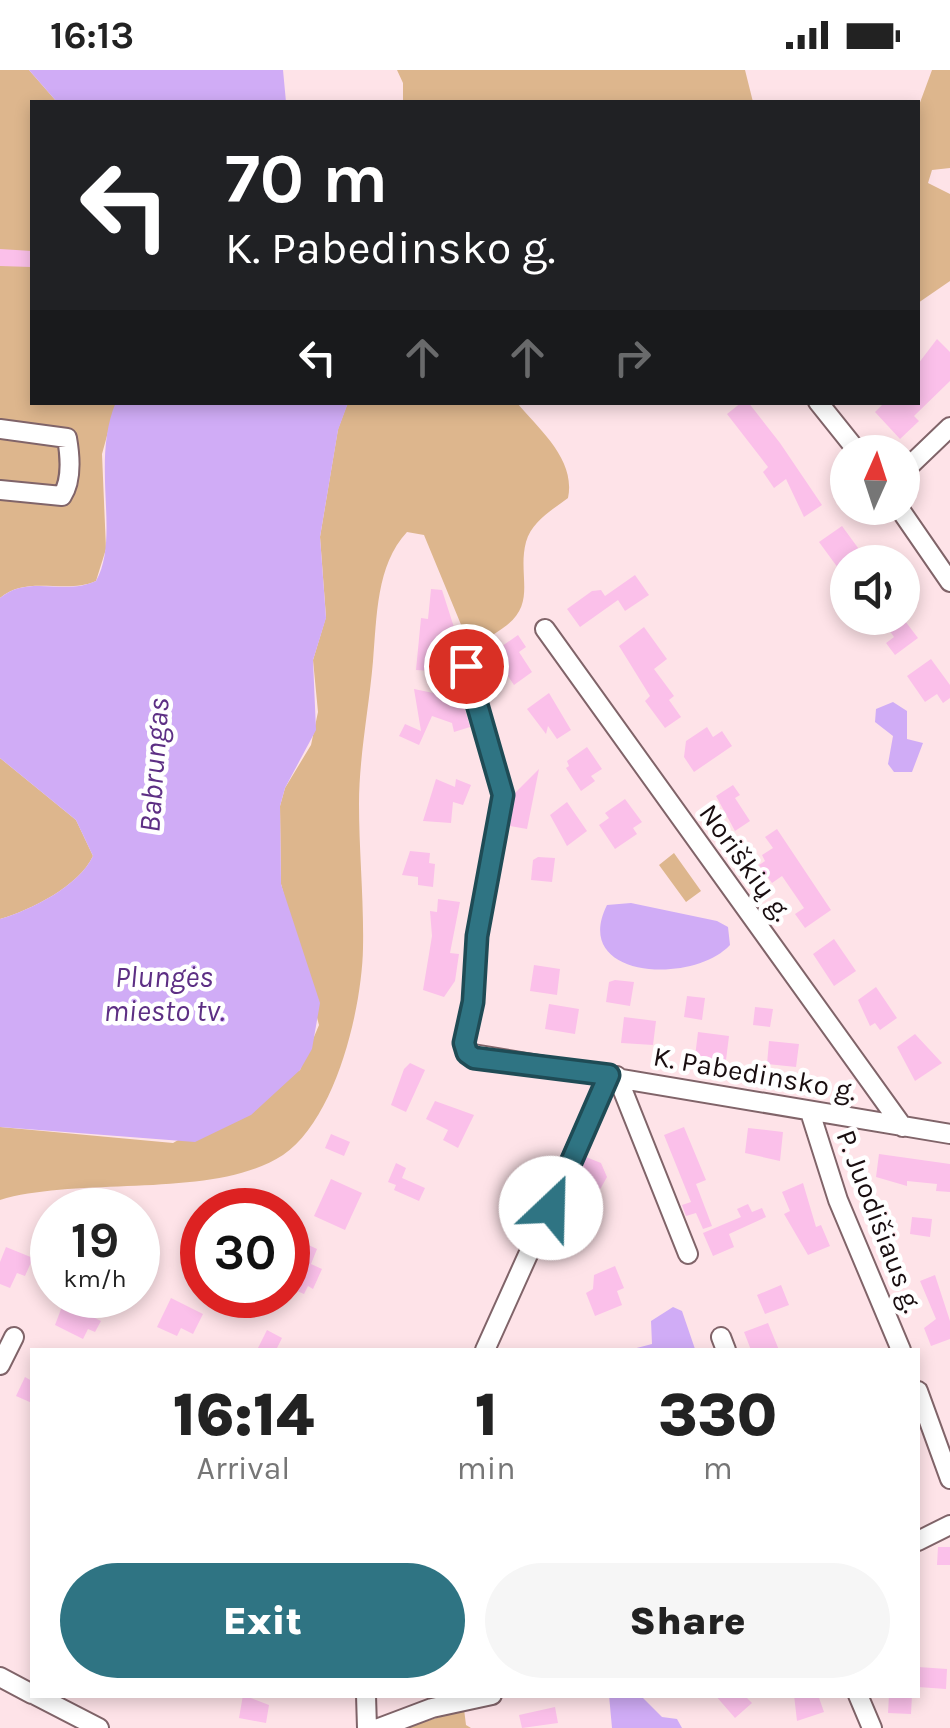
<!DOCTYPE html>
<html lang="en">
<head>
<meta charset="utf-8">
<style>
	:root { --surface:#fff; --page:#f6f6f6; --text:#222; --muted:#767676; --accent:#2f7483 }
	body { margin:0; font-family:Karla,sans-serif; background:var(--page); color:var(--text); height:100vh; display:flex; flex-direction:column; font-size:38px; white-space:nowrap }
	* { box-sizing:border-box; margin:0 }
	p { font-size:32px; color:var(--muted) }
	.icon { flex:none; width:55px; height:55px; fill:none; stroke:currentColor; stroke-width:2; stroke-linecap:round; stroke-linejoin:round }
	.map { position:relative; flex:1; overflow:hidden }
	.panel { position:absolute; left:30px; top:1278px; width:890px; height:350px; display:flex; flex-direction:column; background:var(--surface); border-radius:0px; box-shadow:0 5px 15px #0003 }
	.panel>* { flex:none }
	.banner { position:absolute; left:30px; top:30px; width:890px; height:305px; border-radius:0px; box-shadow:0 5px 15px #0003; background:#202124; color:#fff; overflow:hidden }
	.needle { width:65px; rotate:3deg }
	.controls { position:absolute; left:830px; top:365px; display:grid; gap:20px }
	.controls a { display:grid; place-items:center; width:90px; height:90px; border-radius:50%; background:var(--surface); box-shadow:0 5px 15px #0003; font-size:50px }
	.speed { position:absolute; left:30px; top:1118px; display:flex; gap:20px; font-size:50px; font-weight:700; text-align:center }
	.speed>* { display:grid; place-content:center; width:130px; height:130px; border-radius:50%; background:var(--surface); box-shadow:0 5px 15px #0003; line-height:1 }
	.speed small { font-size:25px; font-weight:400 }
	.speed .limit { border:15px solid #d22; background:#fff; color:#111 }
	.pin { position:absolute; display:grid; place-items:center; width:85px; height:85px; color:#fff; margin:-42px; border:5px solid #fff; border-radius:50%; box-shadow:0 2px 10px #0007 }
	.me { position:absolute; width:110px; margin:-55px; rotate:24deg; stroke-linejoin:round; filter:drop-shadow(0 0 8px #0008) }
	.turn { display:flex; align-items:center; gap:35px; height:210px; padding:0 30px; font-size:45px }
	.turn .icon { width:130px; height:130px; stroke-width:2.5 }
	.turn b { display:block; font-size:70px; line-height:85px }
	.lanes { display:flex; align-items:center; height:95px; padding:0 30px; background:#0003; justify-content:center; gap:50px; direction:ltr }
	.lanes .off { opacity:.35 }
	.eta { display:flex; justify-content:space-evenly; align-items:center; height:170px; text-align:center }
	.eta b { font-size:60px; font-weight:800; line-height:70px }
	.button { display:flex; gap:20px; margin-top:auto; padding:20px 30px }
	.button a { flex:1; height:115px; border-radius:60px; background:var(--accent); color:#fff; font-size:40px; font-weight:800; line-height:115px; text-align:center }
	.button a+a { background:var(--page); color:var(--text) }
	.status { display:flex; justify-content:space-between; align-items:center; height:70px; padding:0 50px; background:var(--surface); direction:ltr }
	.status svg { height:28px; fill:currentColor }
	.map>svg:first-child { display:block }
	.green { fill:#ddb68d }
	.water { fill:#d0acf6 }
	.building { fill:#fbc0ea }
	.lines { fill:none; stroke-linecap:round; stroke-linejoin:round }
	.minor-casing { stroke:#806469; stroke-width:22 }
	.minor { stroke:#fff; stroke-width:18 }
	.route-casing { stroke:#1f4b55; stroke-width:25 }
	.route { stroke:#2f7483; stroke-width:18 }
	.labels { text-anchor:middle; stroke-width:9; stroke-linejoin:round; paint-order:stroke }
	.street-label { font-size:28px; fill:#190e10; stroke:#fff }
	.water-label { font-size:30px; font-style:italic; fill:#5d2f84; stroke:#fff }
</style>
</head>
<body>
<div class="status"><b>16:13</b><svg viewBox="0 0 49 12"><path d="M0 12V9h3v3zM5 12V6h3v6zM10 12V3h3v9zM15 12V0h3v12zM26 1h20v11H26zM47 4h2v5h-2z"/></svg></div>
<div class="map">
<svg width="950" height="1658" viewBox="0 0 950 1658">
	<rect width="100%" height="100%" fill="#fee3e8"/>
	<path class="green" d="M 0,0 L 29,0 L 57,32 L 32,32 L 32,332 L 116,333 L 102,384 L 106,479 L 96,511 C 65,525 28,504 0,528 Z
		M 397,0 L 745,0 L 753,32 L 403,32 L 403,13 Z
		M 932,0 L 950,0 L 950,98 L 932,100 L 928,113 L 950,124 L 950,211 L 918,233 L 918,38 Z
		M 348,332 L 517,333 C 540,360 576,390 568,428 C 552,440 532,451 526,472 C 517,506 538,534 503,558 C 491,566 483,573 469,574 L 424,465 L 407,462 C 376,495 377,547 373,591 C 369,638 359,687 359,734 C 359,782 364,830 363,878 C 362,938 336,1049 283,1085 C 215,1130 80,1106 0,1130 L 0,1057 L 173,1073 L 300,1000 L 319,955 L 281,814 L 280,736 L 285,718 L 311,675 L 318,642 L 313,590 L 326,547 L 320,467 L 338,359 Z
		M 0,688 L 76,750 L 93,786 C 79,816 31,840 0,849 Z
		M 674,783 L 701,821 L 686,832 L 659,795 Z
		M 464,1639 L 466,1655 L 471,1658 L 406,1658 Z"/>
	<path class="water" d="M 29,0 L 283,0 L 286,32 L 57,32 Z
		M 116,332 L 348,333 L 338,360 L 320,467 L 326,548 L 313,590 L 316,660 L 285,718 L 280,736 L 281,814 L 320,933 L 312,979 L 300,1000 L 251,1045 L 195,1072 L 0,1057 L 0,849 C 31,840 79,816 93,786 L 76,750 L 0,688 L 0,528 C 28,504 65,526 96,511 C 121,467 90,393 116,332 Z
		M 893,632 L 907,641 L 907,669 L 923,673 L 912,702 L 894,702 L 888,694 L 893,666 L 875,652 L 876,639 Z
		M 631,833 L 717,851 L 728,857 L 730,875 C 693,915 570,909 607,835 Z
		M 673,1237 L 682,1241 L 695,1279 L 629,1280 L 652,1274 L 651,1251 Z
		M 609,1625 L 640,1625 L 662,1647 L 677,1649 L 682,1658 L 612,1658 Z"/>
	<path class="building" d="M 0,179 L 32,181 L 31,197 L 0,196 Z
		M 937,269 L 950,282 L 950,311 L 914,346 L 919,351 L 900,369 L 875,342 L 885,332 L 918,332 L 918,294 Z
		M 742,332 L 748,332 L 780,373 L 822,435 L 804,447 L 786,409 L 774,418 L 763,402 L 768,397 L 727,344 Z
		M 842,456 L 861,482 L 838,498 L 819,472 Z
		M 635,505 L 649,525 L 625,541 L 618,530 L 580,557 L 567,539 L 592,521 L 601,520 L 605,526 Z
		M 431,519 L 442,520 L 461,579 L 435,584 L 433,601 L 416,600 L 421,548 L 428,549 Z
		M 902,547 L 918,568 L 895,585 L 886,573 L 894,567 L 887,557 Z
		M 644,557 L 667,589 L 654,599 L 674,626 L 669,630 L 681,647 L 665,658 L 645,631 L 650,626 L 619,576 Z
		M 518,565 L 526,577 L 519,582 L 532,602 L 514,615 L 492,583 Z
		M 931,589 L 950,615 L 950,628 L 943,633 L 937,624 L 925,632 L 907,606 Z
		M 414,619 L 462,629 L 470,657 L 454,662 L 452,653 L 432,646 L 419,675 L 399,666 L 405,654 L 421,661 Z
		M 549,623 L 571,660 L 557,669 L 548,656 L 546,664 L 527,639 Z
		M 707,657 L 713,667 L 722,661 L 732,676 L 694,702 L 684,687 L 686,671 Z
		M 587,677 L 602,699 L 591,706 L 595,711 L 581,721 L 566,698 L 569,696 L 567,691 Z
		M 539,699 L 527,759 L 510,756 L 515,723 Z
		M 436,709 L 455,717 L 456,709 L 471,715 L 463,735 L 453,732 L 451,753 L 423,751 Z
		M 733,715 L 740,725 L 735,728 L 750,751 L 735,761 L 716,726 Z
		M 625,729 L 642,752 L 633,758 L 637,764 L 615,779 L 599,755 L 609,748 L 605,743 Z
		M 567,732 L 587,761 L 567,776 L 550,745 Z
		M 777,759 L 831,840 L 805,858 L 795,844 L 804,838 L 782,806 L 772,813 L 759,795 L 765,791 L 762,785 L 773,778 L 765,767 Z
		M 410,781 L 430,783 L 429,793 L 435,794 L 433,817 L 418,815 L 418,807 L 402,805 Z
		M 538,787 L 555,788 L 552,812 L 531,810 L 533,790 Z
		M 438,829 L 460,832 L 450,883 L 459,884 L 455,911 L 444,927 L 423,920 L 432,866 L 430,841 L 437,842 Z
		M 834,869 L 856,901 L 834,916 L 813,884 Z
		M 534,895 L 560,899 L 557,925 L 530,921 Z
		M 615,910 L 634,912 L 630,936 L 606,932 L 609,912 Z
		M 876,917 L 897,948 L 880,960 L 875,953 L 870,956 L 858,930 Z
		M 687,926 L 705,928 L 702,950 L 684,947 Z
		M 549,934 L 579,939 L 575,964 L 545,959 Z
		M 755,937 L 773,939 L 770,957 L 753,955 Z
		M 624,947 L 656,951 L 653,975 L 621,973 Z
		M 698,962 L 729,966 L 726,990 L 695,987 Z
		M 915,964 L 942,993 L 915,1011 L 897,977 Z
		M 769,971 L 799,974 L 796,997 L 767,994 Z
		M 410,993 L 425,1000 L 406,1042 L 391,1035 L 404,999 Z
		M 435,1031 L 474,1045 L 458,1078 L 443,1070 L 448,1060 L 426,1049 Z
		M 684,1057 L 706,1110 L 696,1114 L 712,1156 L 703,1159 L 696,1143 L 686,1146 L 682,1135 L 691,1132 L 664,1065 Z
		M 748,1058 L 783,1062 L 780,1091 L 745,1083 Z
		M 331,1064 L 350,1072 L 344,1086 L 325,1078 Z
		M 879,1084 L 950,1094 L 950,1122 L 936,1121 L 937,1114 L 907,1111 L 907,1116 L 876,1107 Z
		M 586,1087 L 601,1093 L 607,1107 L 589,1139 L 567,1129 Z
		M 396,1093 L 406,1098 L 402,1108 L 425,1118 L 419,1131 L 394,1120 L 396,1115 L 388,1112 Z
		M 331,1109 L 362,1123 L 345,1160 L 314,1146 Z
		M 803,1113 L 816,1157 L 821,1155 L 830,1176 L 808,1185 L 784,1144 L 790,1141 L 782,1122 Z
		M 239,1121 L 250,1126 L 243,1140 L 232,1135 Z
		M 748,1134 L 752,1142 L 762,1138 L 766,1147 L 729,1164 L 734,1177 L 713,1186 L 703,1163 L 741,1147 L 737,1139 Z
		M 912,1147 L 932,1149 L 930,1167 L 910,1164 Z
		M 300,1171 L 317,1179 L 311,1194 L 322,1199 L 313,1219 L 308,1216 L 304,1224 L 288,1217 L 288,1199 Z
		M 6,1177 L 33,1188 L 25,1206 L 17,1203 L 10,1218 L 0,1214 L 0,1192 Z
		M 615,1196 L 624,1218 L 617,1221 L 622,1235 L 595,1246 L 586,1223 L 593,1219 L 594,1205 Z
		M 935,1205 L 950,1251 L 950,1269 L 931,1276 L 924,1258 L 936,1249 L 920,1211 Z
		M 781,1215 L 789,1235 L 765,1244 L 757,1225 Z
		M 66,1226 L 88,1237 L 85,1243 L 101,1251 L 95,1262 L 88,1259 L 83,1269 L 55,1255 Z
		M 171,1228 L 203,1244 L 193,1264 L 181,1258 L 177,1266 L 157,1257 Z
		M 768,1253 L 779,1280 L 751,1280 L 744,1262 Z
		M 267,1260 L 282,1268 L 276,1280 L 257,1280 Z
		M 25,1307 L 32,1311 L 32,1333 L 16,1326 Z
		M 938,1477 L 950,1477 L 950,1495 L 937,1495 Z
		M 918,1597 L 947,1599 L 946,1619 L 918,1617 Z
		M 243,1625 L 269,1635 L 266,1653 L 239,1648 Z
		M 715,1625 L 744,1625 L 752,1633 L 735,1648 Z
		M 794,1625 L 818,1625 L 824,1642 L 797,1651 Z
		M 889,1625 L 912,1625 L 911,1644 L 888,1643 Z
		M 555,1637 L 558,1653 L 522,1658 L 519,1645 Z"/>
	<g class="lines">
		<defs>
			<path id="minor" d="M 818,332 L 858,382
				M 0,359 L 67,368 C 70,385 72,411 62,426 L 0,420
				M 902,403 L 950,357
				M 899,438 L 950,512
				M 545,559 L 903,1057
				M 466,596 L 503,725 L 477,866 L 473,932 L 464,973 L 467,983 L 950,1064
				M 617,1006 L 688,1184
				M 810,1042 L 838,1130 L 901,1280
				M 721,1267 L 726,1280
				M 485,1280 L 609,1005
				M 0,1295 L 14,1267
				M 918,1321 L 950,1409
				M 918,1471 L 950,1455
				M 0,1607 L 32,1624
				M 35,1625 L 99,1658
				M 366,1625 L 367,1658
				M 858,1625 L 872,1658
				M 379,1658 L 432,1638 L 492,1625"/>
		</defs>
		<use href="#minor" class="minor-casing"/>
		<use href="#minor" class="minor"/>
	</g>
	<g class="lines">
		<defs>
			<path id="route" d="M 466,596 L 503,725 L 477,866 L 473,932 L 464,973 L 467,983 L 474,988 L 609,1005 L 551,1138"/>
		</defs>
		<use href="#route" class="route-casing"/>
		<use href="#route" class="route"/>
	</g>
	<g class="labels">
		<g class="street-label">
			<text transform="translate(746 792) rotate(54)" y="10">Noriškių g.</text>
			<text transform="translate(755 1003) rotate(10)" y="10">K. Pabedinsko g.</text>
			<text transform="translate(880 1151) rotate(69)" y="10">P. Juodišiaus g.</text>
		</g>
		<g class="water-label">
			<text transform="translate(154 695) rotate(-86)" y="10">Babrungas</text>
			<text x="164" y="917">Plungės<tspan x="164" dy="34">miesto tv.</tspan></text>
		</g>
	</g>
</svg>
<div class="controls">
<a><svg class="needle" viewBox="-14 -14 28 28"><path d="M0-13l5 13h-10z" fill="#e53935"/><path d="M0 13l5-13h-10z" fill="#767676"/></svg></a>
<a><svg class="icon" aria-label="sound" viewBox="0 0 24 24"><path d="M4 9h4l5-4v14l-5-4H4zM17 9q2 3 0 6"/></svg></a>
</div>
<div class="speed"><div>19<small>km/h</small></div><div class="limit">30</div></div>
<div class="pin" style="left:466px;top:596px;background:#d93025"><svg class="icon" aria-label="arrive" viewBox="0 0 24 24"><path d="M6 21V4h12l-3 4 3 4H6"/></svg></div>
<svg class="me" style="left:551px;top:1138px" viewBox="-20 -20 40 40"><circle r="19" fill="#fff"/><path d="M0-13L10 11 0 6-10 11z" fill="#2f7483"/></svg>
<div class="banner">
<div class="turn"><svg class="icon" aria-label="left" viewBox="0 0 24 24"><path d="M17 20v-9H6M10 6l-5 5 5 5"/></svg><div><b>70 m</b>K. Pabedinsko g.</div></div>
<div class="lanes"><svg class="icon" aria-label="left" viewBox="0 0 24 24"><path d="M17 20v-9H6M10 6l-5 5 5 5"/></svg><svg class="icon off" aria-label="ahead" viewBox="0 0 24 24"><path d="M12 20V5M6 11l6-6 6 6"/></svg><svg class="icon off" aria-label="ahead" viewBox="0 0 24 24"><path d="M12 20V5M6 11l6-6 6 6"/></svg><svg class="icon off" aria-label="right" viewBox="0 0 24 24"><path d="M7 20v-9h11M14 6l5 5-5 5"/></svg></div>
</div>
<section class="panel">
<div class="eta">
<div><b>16:14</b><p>Arrival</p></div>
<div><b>1</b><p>min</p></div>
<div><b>330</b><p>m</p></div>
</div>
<div class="button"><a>Exit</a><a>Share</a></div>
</section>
</div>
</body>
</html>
